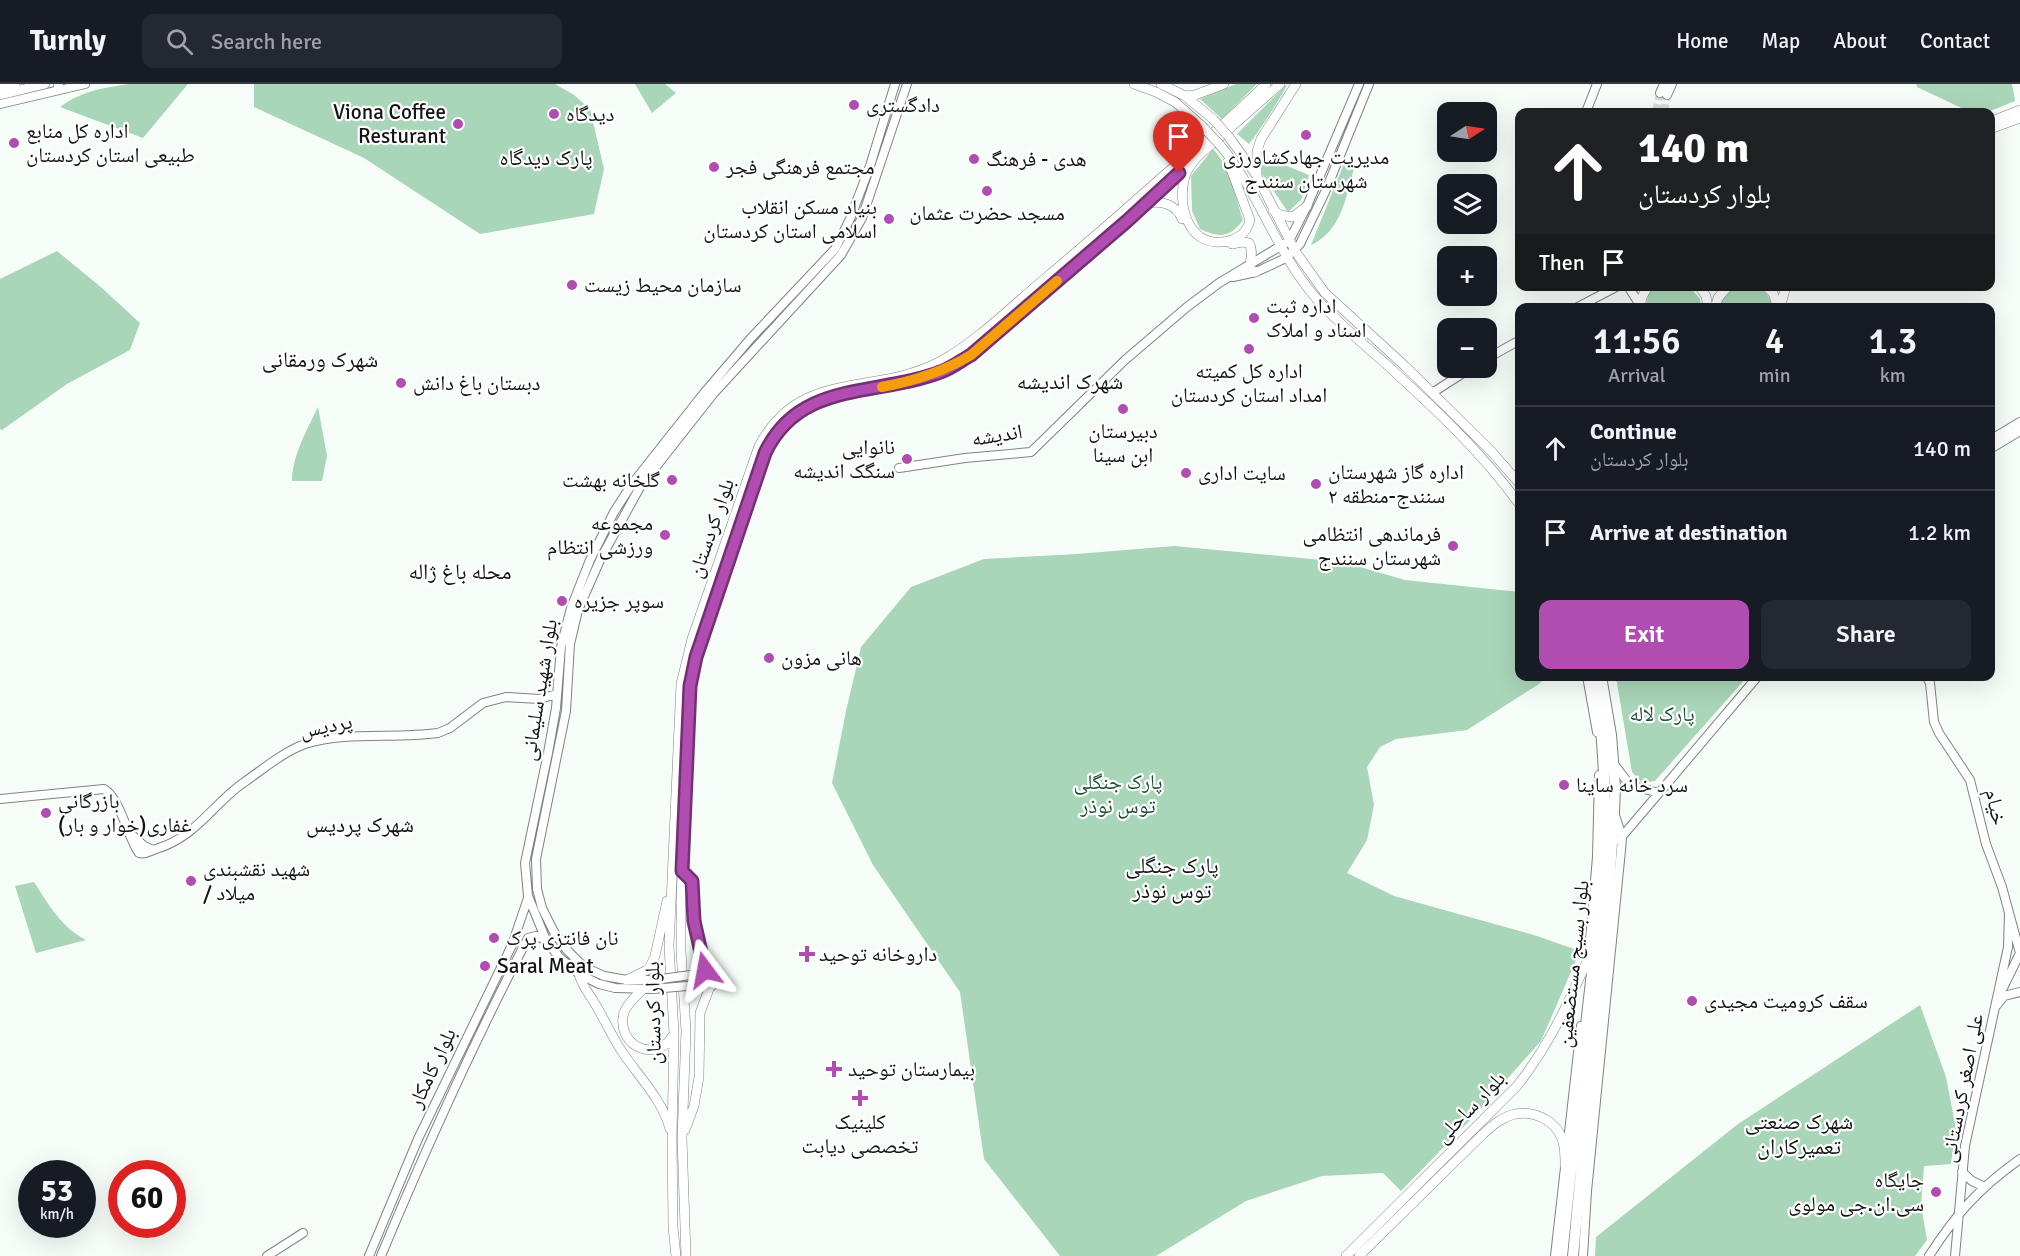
<!DOCTYPE html>
<html lang="en">
<head>
<meta charset="utf-8">
<style>
	:root { --surface:#171b24; --page:#242831; --text:#f1f3f6; --muted:#9ea1a6; --line:#363941; --accent:#b14cb1 }
	body { margin:0; font-family:Signika,"Noto Naskh Arabic",sans-serif; background:var(--page); color:var(--text); height:100vh; display:flex; flex-direction:column; font-size:22px; white-space:nowrap }
	* { box-sizing:border-box; margin:0 }
	p { font-size:20px; color:var(--muted) }
	.icon { flex:none; width:33px; height:33px; fill:none; stroke:currentColor; stroke-width:2; stroke-linecap:round; stroke-linejoin:round }
	.map { position:relative; flex:1; overflow:hidden }
	.panel { position:absolute; left:1515px; top:219px; width:480px; height:378px; display:flex; flex-direction:column; background:var(--surface); border-radius:12px; box-shadow:0 6px 24px #0002 }
	.panel>* { flex:none }
	.guide { position:absolute; left:1515px; top:24px; width:480px; height:183px; border-radius:12px; box-shadow:0 6px 24px #0002; background:#202124; color:#fff; overflow:hidden }
	.needle { width:39px; rotate:78deg }
	.fabs { position:absolute; left:1437px; top:18px; display:grid; gap:12px }
	.fabs a { display:grid; place-items:center; width:60px; height:60px; border-radius:12px; background:var(--surface); box-shadow:0 6px 24px #0002; font-size:30px }
	.speed { position:absolute; left:18px; top:1076px; display:flex; gap:12px; font-size:30px; font-weight:700; text-align:center }
	.speed>* { display:grid; place-content:center; width:78px; height:78px; border-radius:50%; background:var(--surface); box-shadow:0 6px 24px #0002; line-height:1 }
	.speed small { font-size:15px; font-weight:400 }
	.speed .limit { border:9px solid #d22; background:#fff; color:#111 }
	.pin { position:absolute; display:grid; place-items:center; width:51px; height:51px; color:#fff; margin:-62px -26px; border-radius:50% 50% 50% 0; rotate:-45deg; box-shadow:0 0 6px #0007 }
	.pin .icon { rotate:45deg }
	.me { position:absolute; width:66px; margin:-33px; rotate:347deg; stroke-linejoin:round; filter:drop-shadow(0 0 4px #0008) }
	.turn { display:flex; align-items:center; gap:21px; height:126px; padding:0 24px; font-size:27px }
	.turn .icon { width:78px; height:78px; stroke-width:2.5 }
	.turn b { display:block; font-size:42px; line-height:51px }
	.then { display:flex; align-items:center; height:57px; padding:0 24px; background:#0003; gap:12px; font-size:22px }
	.eta { display:flex; justify-content:space-evenly; align-items:center; height:102px; text-align:center }
	.eta b { font-size:36px; font-weight:600; line-height:42px }
	.action { display:flex; gap:12px; margin-top:auto; padding:12px 24px }
	.action a { flex:1; height:69px; border-radius:12px; background:var(--accent); color:#fff; font-size:24px; font-weight:600; line-height:69px; text-align:center }
	.action a+a { background:var(--page); color:var(--text) }
	ul { padding:0; list-style:none }
	li { display:flex; align-items:center; gap:18px; height:84px; padding:0 24px; border-top:2px solid var(--line) }
	li div { flex:1 }
	li b { display:block; font-size:22px }
	li em { font-style:normal }
	header { display:flex; align-items:center; gap:36px; box-sizing:border-box; height:84px; padding:0 30px; background:var(--surface); border-bottom:2px solid var(--line) }
	header strong { font-size:28px }
	nav { display:flex; gap:33px; margin-inline-start:auto; font-size:21px }
	.search { width:420px; height:54px; background:var(--page); display:flex; align-items:center; gap:15px; box-sizing:border-box; padding:0 21px; border-radius:12px; color:var(--muted); font-size:22px }
	.map>svg:first-child { display:block }
	.green { fill:#a9d5b8 }
	.lines { fill:none; stroke-linecap:round; stroke-linejoin:round }
	.secondary-tunnel { stroke:#d4dad6; stroke-width:8; stroke-dasharray:8 4; stroke-linecap:butt }
	.secondary-casing { stroke:#7e8480; stroke-width:10 }
	.primary-casing { stroke:#7e8480; stroke-width:10 }
	.highway-casing { stroke:#7e8480; stroke-width:12 }
	.secondary { stroke:#fff; stroke-width:8 }
	.primary { stroke:#fff; stroke-width:9 }
	.highway { stroke:#fff; stroke-width:10 }
	.secondary-bridge-casing { stroke:#7e8480; stroke-width:10; stroke-linecap:butt }
	.primary-bridge-casing { stroke:#7e8480; stroke-width:10; stroke-linecap:butt }
	.secondary-bridge { stroke:#fff; stroke-width:8 }
	.primary-bridge { stroke:#fff; stroke-width:9 }
	.route-casing { stroke:#733173; stroke-width:15 }
	.route { stroke:#b14cb1; stroke-width:10 }
	.slow { stroke:#f59e0b; stroke-width:10 }
	.poi-dot { fill:#b14cb1; stroke:#fff; stroke-width:2 }
	.labels { text-anchor:middle; stroke-width:4.5; stroke-linejoin:round; paint-order:stroke }
	.poi-label { font-size:21px; fill:#121413; stroke:#fff; text-anchor:start }
	.street-label { font-size:21px; fill:#121413; stroke:#fff }
	.park-label { font-size:21px; fill:#1c4f32; stroke:#fff }
	.neighbourhood-label { font-size:22px; fill:#121413; stroke:#fff }
</style>
</head>
<body>
<header>
<strong>Turnly</strong>
<div class="search"><svg class="icon" aria-label="search" viewBox="0 0 24 24"><circle cx="10" cy="10" r="6"/><path d="M15 15l6 6"/></svg>Search here</div>
<nav><a>Home</a><a>Map</a><a>About</a><a>Contact</a></nav>
</header>
<div class="map">
<svg width="2020" height="1172" viewBox="0 0 2020 1172">
	<rect width="100%" height="100%" fill="#f6fdf8"/>
	<path class="green" d="M 129,0 L 188,0 L 143,54 L 60,23 C 81,7 103,4 129,0 Z
		M 254,0 L 555,0 L 574,11 L 590,25 L 604,85 L 594,130 L 480,150 L 364,74 L 254,23 Z
		M 635,0 L 665,0 L 676,9 L 652,29 Z
		M 1236,0 L 1257,0 L 1222,35 L 1200,15 Z
		M 1287,0 C 1287,5 1256,52 1249,60 L 1237,50 Z
		M 1916,0 L 2012,0 L 2015,17 L 1988,28 L 1970,28 L 1917,3 Z
		M 1213,65 C 1231,83 1235,112 1243,136 C 1230,154 1219,154 1200,145 L 1192,127 L 1191,92 Z
		M 1272,76 L 1309,91 L 1301,116 L 1288,128 L 1262,90 L 1261,82 Z
		M 1345,77 L 1355,81 C 1346,112 1342,147 1311,161 Z
		M 57,167 L 102,204 L 140,239 L 130,266 L 67,300 L 2,346 L 0,345 L 0,195 Z
		M 1656,202 L 1690,203 L 1700,215 L 1701,223 L 1645,224 L 1649,209 Z
		M 1736,202 C 1758,203 1765,201 1774,224 L 1719,224 L 1723,213 Z
		M 318,323 L 327,372 L 322,397 L 292,397 C 292,372 307,346 318,323 Z
		M 1174,462 L 1343,478 L 1405,496 L 1519,508 L 1520,592 L 1546,593 L 1539,600 L 1467,646 L 1396,655 L 1380,663 L 1367,683 L 1374,721 L 1367,756 L 1347,789 L 1394,812 L 1534,851 L 1580,867 L 1541,957 L 1475,1031 L 1401,1107 L 1383,1089 L 1322,1092 L 1246,1117 L 1156,1172 L 1060,1172 L 984,1075 L 960,908 L 873,781 L 832,699 L 846,627 L 861,563 L 911,503 L 984,475 L 1077,470 Z
		M 1616,593 L 1616,592 L 1747,593 L 1655,697 L 1642,699 L 1632,688 Z
		M 34,798 C 49,821 61,843 86,856 L 36,869 L 15,802 Z
		M 1920,921 L 1946,993 L 1956,1045 L 1951,1080 L 1924,1082 L 1921,1121 L 1927,1156 L 1915,1172 L 1595,1172 L 1596,1153 L 1738,1040 Z"/>
	<g class="lines">
		<path class="secondary-tunnel" d="M 1656,28 L 1660,9
			M 1664,28 L 1667,11"/>
		<defs>
			<path id="secondary" d="M 1660,9 L 1664,0
				M 1667,11 L 1672,0
				M 0,20 L 85,0
				M 1586,28 L 1597,0
				M 1233,193 L 1256,188 L 1286,174 L 1300,160 L 1326,106 L 1369,0
				M 1628,202 L 1640,221
				M 1576,224 L 1618,202
				M 1486,275 L 1520,256
				M 1432,309 L 1471,284
				M 1990,356 L 2020,338
				M 1990,365 L 2020,347
				M 899,384 L 965,374 L 1031,368 L 1125,276 L 1187,223 L 1219,199 L 1289,157 L 1307,122 L 1359,0
				M 1587,592 L 1597,648
				M 1926,592 L 1930,599 L 1934,638 L 1939,649 L 1970,696 L 1986,760 L 2002,803 L 2020,869
				M 1613,679 L 1630,701 L 1659,709 L 1619,756
				M 1659,709 L 1758,592
				M 0,715 L 104,705 C 121,715 127,753 139,769 C 146,771 150,767 156,765 C 196,753 212,721 243,699 C 262,686 283,668 305,660 C 347,647 394,655 438,649 L 450,644 L 483,619 L 506,613 L 539,615 L 557,610
				M 130,749 L 144,762 L 153,766
				M 1588,879 L 1597,773 L 1599,691
				M697 895a9 9 0 1 1 18 0a9 9 0 1 1-18 0Z
				M 654,896 L 627,896 L 604,892 L 584,883 L 566,865 L 554,848 L 542,824 L 537,805 L 536,775 L 566,627 L 570,560 L 578,526 L 601,474 L 640,403 L 714,309 L 841,171 L 862,134 L 907,0
				M 2003,904 L 2020,869
				M 653,905 L 615,904 L 599,900 L 579,890 L 559,873 L 546,856 L 528,812 L 525,779 L 548,669 L 556,624 L 561,563 L 571,524 L 590,476 L 614,428 L 632,400 L 704,309 L 751,254 L 835,165 L 850,135 L 870,82 L 895,0
				M 1997,921 L 2004,912 L 2020,908
				M 1962,1088 L 1972,1097 L 1985,1103
				M 267,1172 L 303,1149
				M 369,1172 L 418,1055 L 512,861 L 528,814
				M 381,1172 C 426,1064 474,958 528,854 L 536,852 L 546,856
				M 1555,1172 L 1581,942
				M 1583,1172 L 1587,1107 L 1621,766 L 1622,753 L 1616,734
				M 1929,1172 C 1956,1130 1979,1104 2020,1075
				M 1955,1172 L 1965,1062 L 2008,863 L 2009,830"/>
			<path id="primary" d="M 58,0 L 59,5
				M 1134,0 L 1156,8 L 1175,18 L 1202,42
				M 1161,0 L 1185,12 L 1213,35
				M 0,4 L 15,0
				M 0,11 L 45,0
				M 1185,12 L 1195,11 L 1224,0
				M 1990,38 L 2020,26
				M 1990,45 L 2020,34
				M 1229,53 L 1257,92 L 1295,167 L 1325,209 L 1405,282 L 1491,367 L 1520,400
				M 1220,61 C 1259,108 1276,168 1316,214 C 1337,238 1362,259 1386,280 C 1434,324 1481,367 1520,421
				M 1228,77 L 1250,136 C 1247,147 1242,152 1232,156 C 1189,169 1175,121 1186,89 C 1189,83 1193,78 1197,73 L 1280,0
				M 1257,89 L 1257,67 L 1261,55 L 1296,0
				M 1147,120 C 1160,115 1177,121 1182,135
				M 1273,126 L 1280,131 L 1293,133 L 1307,122
				M 1232,160 L 1242,158 L 1249,159 C 1255,170 1248,177 1251,186 L 1256,188
				M 1699,202 L 1706,212 L 1708,224
				M 1766,202 L 1773,209 L 1778,224
				M 1640,224 L 1642,213 L 1648,202
				M 1715,224 L 1718,214 L 1728,202
				M 1780,224 L 1786,202
				M 682,787 L 692,797 L 694,837 L 705,886
				M 579,890 C 582,902 588,908 594,918 C 603,933 610,948 619,963 C 635,989 662,1014 670,1045
				M 627,896 L 649,885 L 655,872 L 667,817
				M 642,906 C 634,914 624,923 623,933 C 619,964 658,979 673,951
				M 685,1046 L 694,1022 L 699,993 L 700,929 L 709,905
				M 676,1172 L 673,1143 L 672,1053 L 674,949 L 669,862 L 681,600 L 692,555 L 759,362 C 801,283 875,313 941,277 C 979,256 1014,220 1048,192 C 1086,160 1124,127 1161,94 C 1197,63 1233,33 1266,0
				M 686,1172 L 682,1054 L 686,947 L 681,867 L 681,816 L 690,602 L 696,574 L 765,369 C 800,295 878,313 943,287 C 953,283 962,276 971,271 L 1127,137 L 1197,73
				M 1346,1172 L 1517,1002 C 1548,963 1568,920 1588,875
				M 1359,1172 L 1483,1050 C 1493,1041 1502,1033 1515,1030 C 1538,1026 1561,1040 1564,1063 C 1565,1069 1565,1076 1565,1082"/>
			<path id="highway" d="M 1562,1172 C 1571,1089 1579,1006 1588,923 C 1601,811 1615,704 1593,592
				M 1573,1172 L 1591,981 L 1607,834 L 1614,729 L 1615,703 L 1611,651 L 1601,592"/>
		</defs>
		<use href="#secondary" class="secondary-casing"/>
		<use href="#primary" class="primary-casing"/>
		<use href="#highway" class="highway-casing"/>
		<use href="#secondary" class="secondary"/>
		<use href="#primary" class="primary"/>
		<use href="#highway" class="highway"/>
		<defs>
			<path id="secondary-bridge" d="M 654,896 L 698,890
				M 653,905 L 698,901"/>
			<path id="primary-bridge" d="M 1213,35 L 1229,53
				M 1202,42 L 1220,61"/>
		</defs>
		<use href="#secondary-bridge" class="secondary-bridge-casing"/>
		<use href="#primary-bridge" class="primary-bridge-casing"/>
		<use href="#secondary-bridge" class="secondary-bridge"/>
		<use href="#primary-bridge" class="primary-bridge"/>
	</g>
	<g class="lines">
		<defs>
			<path id="route" d="M 705,886 L 694,837 L 692,797 L 682,787 L 690,602 L 696,573 L 765,369 C 800,295 878,313 943,287 C 953,283 962,276 971,271 L 1127,137 L 1179,89"/>
		</defs>
		<use href="#route" class="route-casing"/>
		<use href="#route" class="route"/>
		<path class="slow" d="M 882,303 C 914,297 943,288 971,271 L 1057,197"/>
	</g>
	<g class="poi-dot">
		<circle cx="854" cy="21" r="6"/>
		<circle cx="554" cy="30" r="6"/>
		<circle cx="458" cy="40" r="6"/>
		<circle cx="1306" cy="51" r="6"/>
		<circle cx="14" cy="59" r="6"/>
		<circle cx="974" cy="75" r="6"/>
		<circle cx="714" cy="83" r="6"/>
		<circle cx="987" cy="107" r="6"/>
		<circle cx="889" cy="135" r="6"/>
		<circle cx="572" cy="201" r="6"/>
		<circle cx="1254" cy="234" r="6"/>
		<circle cx="1249" cy="265" r="6"/>
		<circle cx="401" cy="299" r="6"/>
		<circle cx="1123" cy="325" r="6"/>
		<circle cx="907" cy="375" r="6"/>
		<circle cx="1186" cy="389" r="6"/>
		<circle cx="672" cy="396" r="6"/>
		<circle cx="1316" cy="400" r="6"/>
		<circle cx="665" cy="451" r="6"/>
		<circle cx="1453" cy="462" r="6"/>
		<circle cx="562" cy="517" r="6"/>
		<circle cx="769" cy="574" r="6"/>
		<circle cx="1564" cy="701" r="6"/>
		<circle cx="46" cy="729" r="6"/>
		<circle cx="191" cy="797" r="6"/>
		<circle cx="494" cy="854" r="6"/>
		<path d="M804 861h6v6h6v6h-6v6h-6v-6h-6v-6h6z"/>
		<circle cx="485" cy="882" r="6"/>
		<circle cx="1692" cy="917" r="6"/>
		<path d="M831 976h6v6h6v6h-6v6h-6v-6h-6v-6h6z"/>
		<path d="M857 1005h6v6h6v6h-6v6h-6v-6h-6v-6h6z"/>
		<circle cx="1936" cy="1108" r="6"/>
	</g>
	<g class="labels">
		<g class="poi-label">
			<text x="866" y="28">دادگستری</text>
			<text x="446" y="35" text-anchor="end">Viona Coffee<tspan x="446" dy="24">Resturant</tspan></text>
			<text x="566" y="37">دیدگاه</text>
			<text x="26" y="54">اداره کل منابع<tspan x="26" dy="24">طبیعی استان کردستان</tspan></text>
			<text x="1306" y="80" text-anchor="middle">مدیریت جهادکشاورزی<tspan x="1306" dy="24">شهرستان سنندج</tspan></text>
			<text x="986" y="82">هدی - فرهنگ</text>
			<text x="726" y="90">مجتمع فرهنگی فجر</text>
			<text x="877" y="130" text-anchor="end">بنیاد مسکن انقلاب<tspan x="877" dy="24">اسلامی استان کردستان</tspan></text>
			<text x="987" y="136" text-anchor="middle">مسجد حضرت عثمان</text>
			<text x="584" y="208">سازمان محیط زیست</text>
			<text x="1266" y="229">اداره ثبت<tspan x="1266" dy="24">اسناد و املاک</tspan></text>
			<text x="1249" y="294" text-anchor="middle">اداره کل کمیته<tspan x="1249" dy="24">امداد استان کردستان</tspan></text>
			<text x="413" y="306">دبستان باغ دانش</text>
			<text x="1123" y="354" text-anchor="middle">دبیرستان<tspan x="1123" dy="24">ابن سینا</tspan></text>
			<text x="895" y="370" text-anchor="end">نانوایی<tspan x="895" dy="24">سنگک اندیشه</tspan></text>
			<text x="1328" y="395">اداره گاز شهرستان<tspan x="1328" dy="24">سنندج-منطقه ۲</tspan></text>
			<text x="1198" y="396">سایت اداری</text>
			<text x="660" y="403" text-anchor="end">گلخانه بهشت</text>
			<text x="653" y="446" text-anchor="end">مجموعه<tspan x="653" dy="24">ورزشی انتظام</tspan></text>
			<text x="1441" y="457" text-anchor="end">فرماندهی انتظامی<tspan x="1441" dy="24">شهرستان سنندج</tspan></text>
			<text x="574" y="524">سوپر جزیره</text>
			<text x="781" y="581">هانی مزون</text>
			<text x="1576" y="708">سرد خانه ساینا</text>
			<text x="58" y="724">بازرگانی<tspan x="58" dy="24">غفاری(خوار و بار)</tspan></text>
			<text x="203" y="792">شهید نقشبندی<tspan x="203" dy="24">/ میلاد</tspan></text>
			<text x="506" y="861">نان فانتزی پرک</text>
			<text x="819" y="877">داروخانه توحید</text>
			<text x="497" y="889">Saral Meat</text>
			<text x="1704" y="924">سقف کرومیت مجیدی</text>
			<text x="848" y="992">بیمارستان توحید</text>
			<text x="860" y="1045" text-anchor="middle">کلینیک<tspan x="860" dy="24">تخصصی دیابت</tspan></text>
			<text x="1924" y="1103" text-anchor="end">جایگاه<tspan x="1924" dy="24">سی.ان.جی مولوی</tspan></text>
		</g>
		<g class="street-label">
			<text transform="translate(997 351) rotate(-9)" y="7">اندیشه</text>
			<text transform="translate(711 444) rotate(-71)" y="7">بلوار کردستان</text>
			<text transform="translate(539 606) rotate(-81)" y="7">بلوار شهید سلیمانی</text>
			<text transform="translate(326 642) rotate(-11)" y="7">پردیس</text>
			<text transform="translate(1996 723) rotate(77)" y="7">خیام</text>
			<text transform="translate(1573 880) rotate(-84)" y="7">بلوار بسیج مستضعفین</text>
			<text transform="translate(653 929) rotate(-91)" y="7">بلوار کردستان</text>
			<text transform="translate(432 984) rotate(-65)" y="7">بلوار کامکار</text>
			<text transform="translate(1962 1004) rotate(-79)" y="7">علی اصغر کردستانی</text>
			<text transform="translate(1470 1023) rotate(-46)" y="7">بلوار ساحلی</text>
		</g>
		<g class="park-label">
			<text x="1662" y="637">پارک لاله</text>
			<text x="1118" y="705">پارک جنگلی<tspan x="1118" dy="24">توس نوذر</tspan></text>
		</g>
		<g class="neighbourhood-label">
			<text x="546" y="81">پارک دیدگاه</text>
			<text x="320" y="283">شهرک ورمقانی</text>
			<text x="1070" y="305">شهرک اندیشه</text>
			<text x="460" y="495">محله باغ ژاله</text>
			<text x="360" y="748">شهرک پردیس</text>
			<text x="1172" y="789">پارک جنگلی<tspan x="1172" dy="25">توس نوذر</tspan></text>
			<text x="1799" y="1045">شهرک صنعتی<tspan x="1799" dy="25">تعمیرکاران</tspan></text>
		</g>
	</g>
</svg>
<div class="fabs">
<a><svg class="needle" viewBox="-14 -14 28 28"><path d="M0-13l5 13h-10z" fill="#e53935"/><path d="M0 13l5-13h-10z" fill="#9ea1a6"/></svg></a>
<a><svg class="icon" aria-label="layers" viewBox="0 0 24 24"><path d="M12 4l9 5-9 5-9-5zM3 14l9 5 9-5"/></svg></a>
<a>+</a>
<a>−</a>
</div>
<div class="speed"><div>53<small>km/h</small></div><div class="limit">60</div></div>
<div class="pin" style="left:1179px;top:89px;background:#d93025"><svg class="icon" aria-label="arrive" viewBox="0 0 24 24"><path d="M6 21V4h12l-3 4 3 4H6"/></svg></div>
<svg class="me" style="left:705px;top:886px" viewBox="-20 -20 40 40"><path d="M0-17L14 15 0 8-14 15z" fill="#b14cb1" stroke="#fff" stroke-width="4"/></svg>
<div class="guide">
<div class="turn"><svg class="icon" aria-label="ahead" viewBox="0 0 24 24"><path d="M12 20V5M6 11l6-6 6 6"/></svg><div><b>140 m</b>بلوار کردستان</div></div>
<div class="then">Then<svg class="icon" aria-label="arrive" viewBox="0 0 24 24"><path d="M6 21V4h12l-3 4 3 4H6"/></svg></div>
</div>
<section class="panel">
<div class="eta">
<div><b>11:56</b><p>Arrival</p></div>
<div><b>4</b><p>min</p></div>
<div><b>1.3</b><p>km</p></div>
</div>
<ul>
<li><svg class="icon" aria-label="ahead" viewBox="0 0 24 24"><path d="M12 20V5M6 11l6-6 6 6"/></svg><div><b>Continue</b><p>بلوار کردستان</p></div><em>140 m</em></li>
<li><svg class="icon" aria-label="arrive" viewBox="0 0 24 24"><path d="M6 21V4h12l-3 4 3 4H6"/></svg><div><b>Arrive at destination</b></div><em>1.2 km</em></li>
</ul>
<div class="action"><a>Exit</a><a>Share</a></div>
</section>
</div>
</body>
</html>
